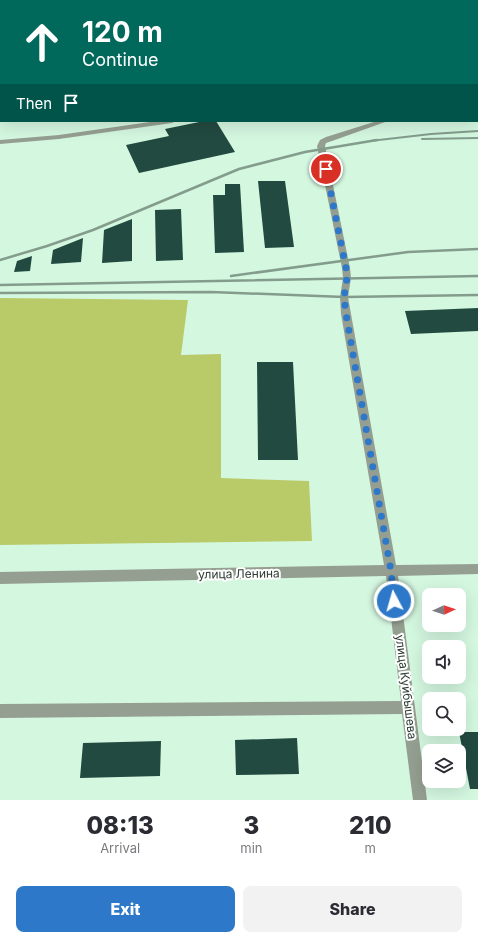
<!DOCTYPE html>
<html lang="en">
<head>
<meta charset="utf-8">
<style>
	:root { --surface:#fff; --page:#f2f2f3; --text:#2b2b33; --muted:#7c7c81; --accent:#2d78c8 }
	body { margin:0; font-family:Inter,sans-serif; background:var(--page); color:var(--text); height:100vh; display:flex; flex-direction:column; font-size:15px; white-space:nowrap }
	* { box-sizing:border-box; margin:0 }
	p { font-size:13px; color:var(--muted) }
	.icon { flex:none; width:22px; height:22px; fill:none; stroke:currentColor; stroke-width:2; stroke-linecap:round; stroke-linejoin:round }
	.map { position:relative; height:800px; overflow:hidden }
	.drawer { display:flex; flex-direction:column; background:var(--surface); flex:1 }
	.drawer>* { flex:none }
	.banner { position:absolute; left:0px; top:0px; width:478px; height:122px; box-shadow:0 4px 16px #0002; background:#00695c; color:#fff; overflow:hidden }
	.needle { width:26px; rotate:87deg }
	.tools { position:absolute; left:422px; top:588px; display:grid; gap:8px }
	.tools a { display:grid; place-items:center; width:44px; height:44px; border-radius:8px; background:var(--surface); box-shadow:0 4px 16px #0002; font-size:20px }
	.pin { position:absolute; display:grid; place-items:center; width:34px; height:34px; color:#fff; margin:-17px; border:2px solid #fff; border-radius:50%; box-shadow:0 1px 4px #0007 }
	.me { position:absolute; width:44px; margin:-22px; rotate:354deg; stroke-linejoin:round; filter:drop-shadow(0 0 3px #0008) }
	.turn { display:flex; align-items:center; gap:14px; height:84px; padding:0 16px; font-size:18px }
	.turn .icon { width:52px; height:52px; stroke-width:2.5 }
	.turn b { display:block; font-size:28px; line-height:34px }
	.then { display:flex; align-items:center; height:38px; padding:0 16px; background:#0003; gap:8px; font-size:15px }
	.eta { display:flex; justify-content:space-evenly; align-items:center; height:68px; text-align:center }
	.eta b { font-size:24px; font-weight:800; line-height:28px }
	.cta { display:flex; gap:8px; margin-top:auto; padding:8px 16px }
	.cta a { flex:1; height:46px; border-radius:8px; background:var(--accent); color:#fff; font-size:16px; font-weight:800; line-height:46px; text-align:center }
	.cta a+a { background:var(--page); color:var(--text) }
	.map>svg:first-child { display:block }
	.forest { fill:#b9ca69 }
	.building { fill:#224a40 }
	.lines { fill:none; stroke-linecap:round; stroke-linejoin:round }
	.path { stroke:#94af9e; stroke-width:1.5; stroke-dasharray:2.5 1.5; stroke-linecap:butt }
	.minor { fill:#959f91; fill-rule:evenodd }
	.rail-far1 { stroke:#839c8c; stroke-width:2 }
	.rail { stroke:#839c8c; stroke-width:2.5 }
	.route { stroke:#2d78c8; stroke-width:7; stroke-dasharray:0 12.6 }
	.labels { text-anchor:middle; stroke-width:4; stroke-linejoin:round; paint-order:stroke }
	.street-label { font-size:12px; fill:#2e3c33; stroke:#fff }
</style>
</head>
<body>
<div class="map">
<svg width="478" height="800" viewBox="0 0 478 800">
	<rect width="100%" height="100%" fill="#d4f7e0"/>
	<path class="forest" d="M 0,298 L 188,300 L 181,355 L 221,354 L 221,478 L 309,481 L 312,541 L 0,545 Z"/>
	<path class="building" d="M 204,121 L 216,121 L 235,152 L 139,173 L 126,145 L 169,136 L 165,129 Z
		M 258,181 L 285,181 L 294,247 L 265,248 Z
		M 225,184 L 240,184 L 244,252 L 215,253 L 213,195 L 225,195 Z
		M 181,209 L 183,260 L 156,261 L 155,210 Z
		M 132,219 L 132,261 L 102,263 L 104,230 Z
		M 83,238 L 81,262 L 51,264 L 53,250 Z
		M 32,256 L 30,271 L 14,272 L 17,261 Z
		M 478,308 L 478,331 L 411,334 L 405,311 Z
		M 257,362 L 293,362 L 298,460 L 258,460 Z
		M 459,732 L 478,732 L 478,789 L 470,789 Z
		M 297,738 L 299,774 L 236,775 L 235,740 Z
		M 161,741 L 160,776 L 80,778 L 83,743 Z"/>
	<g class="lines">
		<path class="path" d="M 134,0 L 157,1"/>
		<path class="minor" d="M 190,0 L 196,0 L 196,1 L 190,1 Z
			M 204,0 L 232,0 L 233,1 L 205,1 Z
			M 386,0 L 392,0 L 393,1 L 387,1 Z
			M 477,55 L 478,55 L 477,60 Z
			M 477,77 L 478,77 L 478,81 L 477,81 Z
			M 157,121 L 176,121 L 172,123 L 59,139 L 0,144 L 0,140 L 59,135 Z
			M 377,121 L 388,121 L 332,141 L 326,143 L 325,146 L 350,268 L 351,278 L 348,297 L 351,314 L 396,565 L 478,564 L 478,574 L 398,576 L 427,800 L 413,800 L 402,714 L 0,718 L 0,704 L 401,701 L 386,576 L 0,584 L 0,572 L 384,565 L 341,314 L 340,297 L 343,278 L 342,268 L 317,146 L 320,140 L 326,137 Z"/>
		<path class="rail-far1" d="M 422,139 L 478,138
			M 370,141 L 431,134 L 478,131"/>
		<path class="rail" d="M 0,260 L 47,246 L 93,230 L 239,169 L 305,152 L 377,140
			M 231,276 L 408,252 L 478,249
			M 0,285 L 478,276
			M 0,293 L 211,292 L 344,297 L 478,295"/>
	</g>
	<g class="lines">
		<path class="route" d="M 326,169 L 346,268 L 347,278 L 344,297 L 346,314 L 391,571 L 394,601"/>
	</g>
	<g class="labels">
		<g class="street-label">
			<text transform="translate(239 574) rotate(-1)" y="4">улица Ленина</text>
			<text transform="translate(406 687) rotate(83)" y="4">улица Куйбышева</text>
		</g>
	</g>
</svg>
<div class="tools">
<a><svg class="needle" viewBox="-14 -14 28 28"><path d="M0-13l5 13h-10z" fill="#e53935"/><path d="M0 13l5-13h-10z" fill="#7c7c81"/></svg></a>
<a><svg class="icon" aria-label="sound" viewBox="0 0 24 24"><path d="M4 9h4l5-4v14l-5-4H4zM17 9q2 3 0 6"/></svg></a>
<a><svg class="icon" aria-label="search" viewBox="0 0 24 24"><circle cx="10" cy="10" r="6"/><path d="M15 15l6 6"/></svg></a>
<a><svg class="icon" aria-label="layers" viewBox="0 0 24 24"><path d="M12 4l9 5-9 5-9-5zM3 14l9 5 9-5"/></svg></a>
</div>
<div class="pin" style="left:326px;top:169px;background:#d93025"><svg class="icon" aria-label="arrive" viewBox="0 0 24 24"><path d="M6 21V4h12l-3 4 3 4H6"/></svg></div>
<svg class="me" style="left:394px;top:601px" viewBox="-20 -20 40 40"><circle r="17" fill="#2d78c8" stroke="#fff" stroke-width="3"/><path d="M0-11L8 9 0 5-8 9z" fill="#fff"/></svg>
<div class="banner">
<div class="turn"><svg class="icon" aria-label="ahead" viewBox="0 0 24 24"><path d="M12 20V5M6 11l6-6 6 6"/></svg><div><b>120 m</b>Continue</div></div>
<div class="then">Then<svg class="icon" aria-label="arrive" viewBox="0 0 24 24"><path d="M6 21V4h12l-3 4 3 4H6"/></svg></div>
</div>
</div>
<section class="drawer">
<div class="eta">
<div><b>08:13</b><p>Arrival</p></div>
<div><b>3</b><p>min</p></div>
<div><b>210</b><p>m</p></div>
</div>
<div class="cta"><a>Exit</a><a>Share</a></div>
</section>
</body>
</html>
